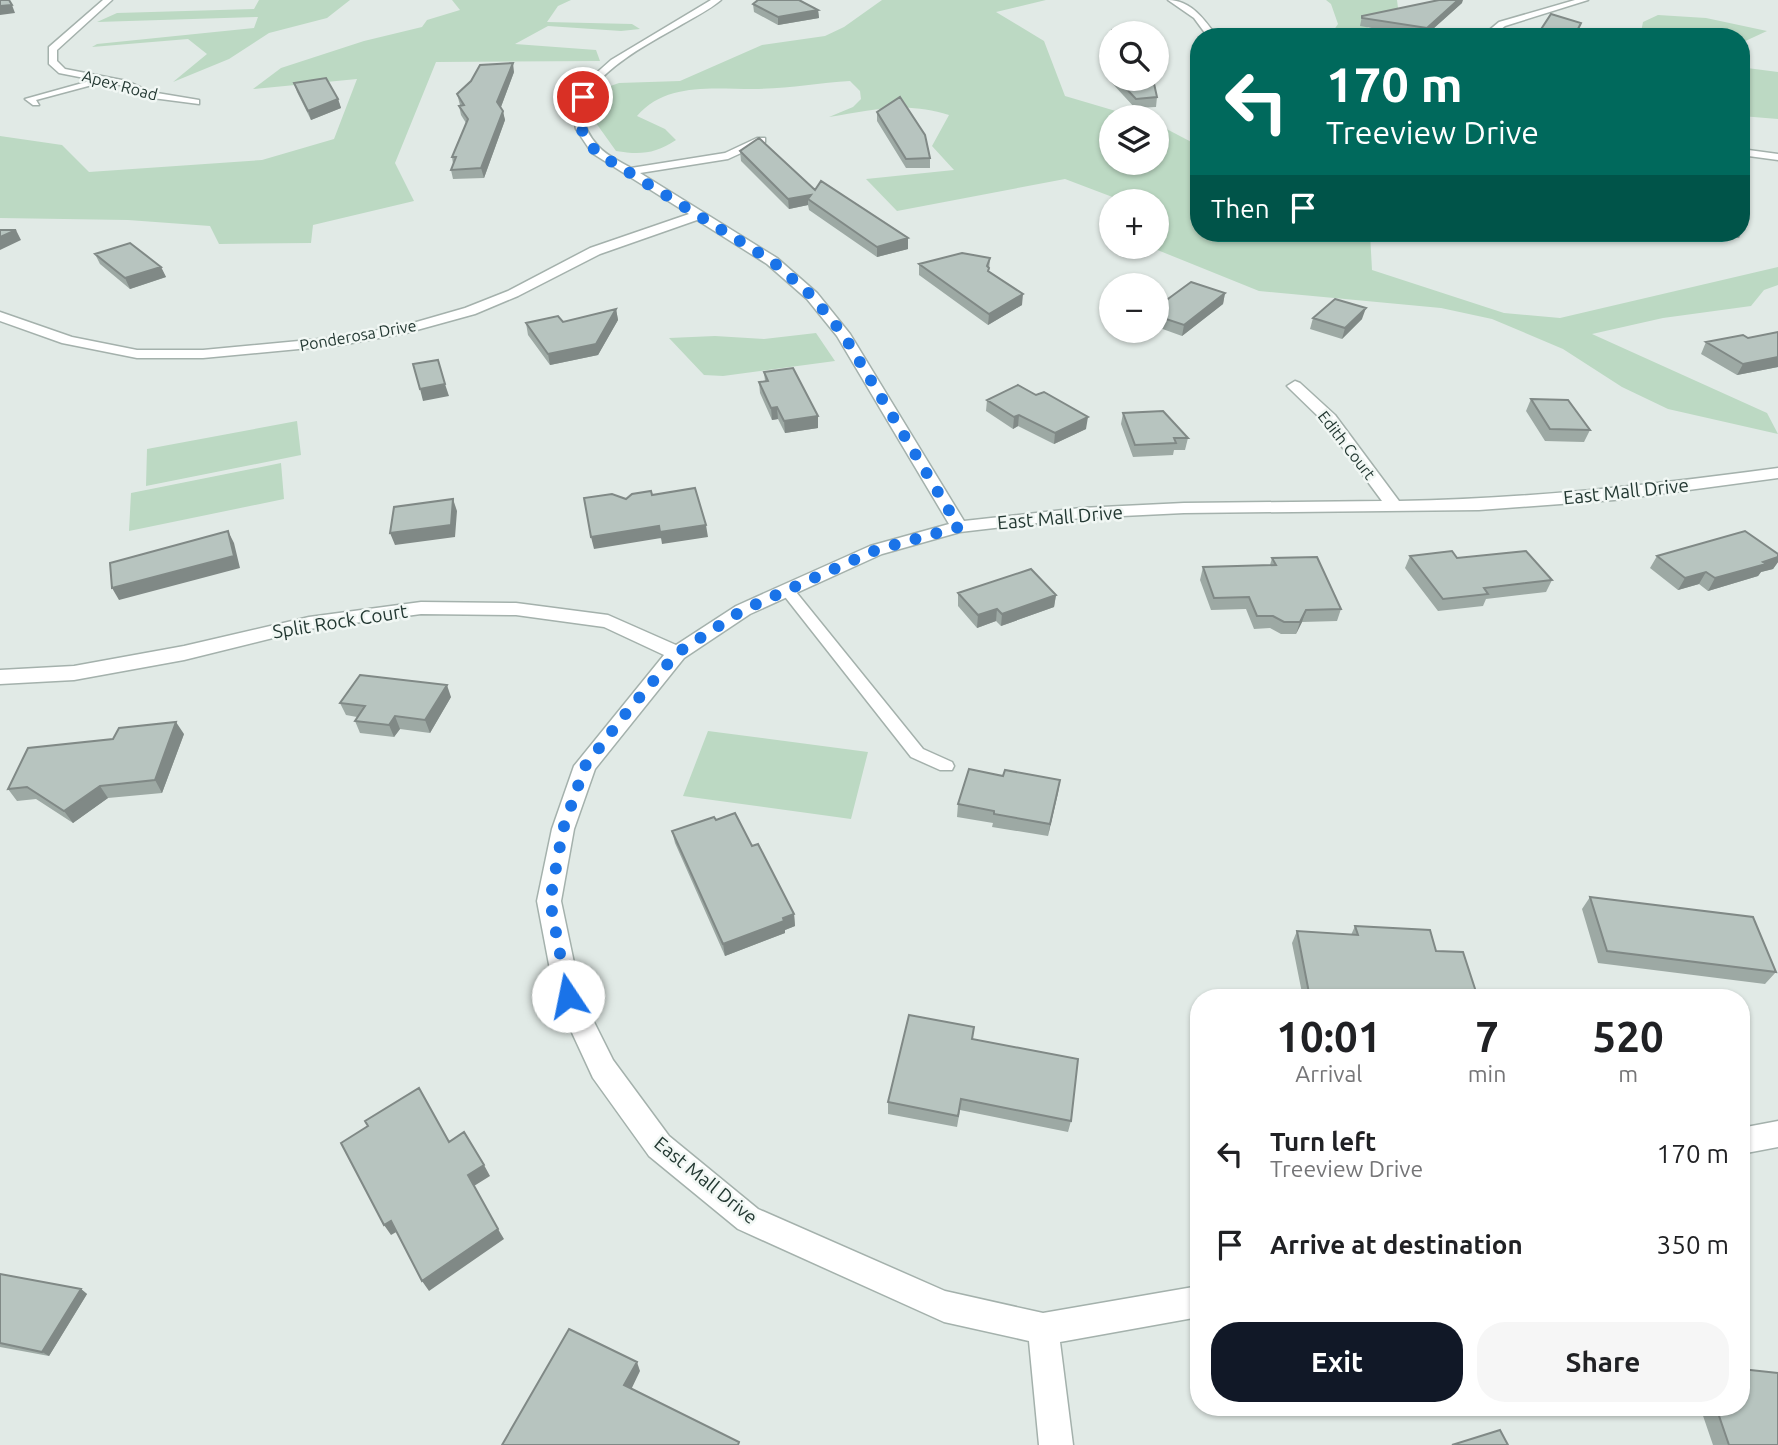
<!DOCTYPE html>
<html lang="en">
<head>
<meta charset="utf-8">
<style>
	:root { --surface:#fff; --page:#f6f6f6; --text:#202124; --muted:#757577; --accent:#111827 }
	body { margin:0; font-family:Ubuntu,sans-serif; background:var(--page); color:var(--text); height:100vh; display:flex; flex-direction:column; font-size:26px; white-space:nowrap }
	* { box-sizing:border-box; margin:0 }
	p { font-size:23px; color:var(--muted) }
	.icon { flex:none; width:38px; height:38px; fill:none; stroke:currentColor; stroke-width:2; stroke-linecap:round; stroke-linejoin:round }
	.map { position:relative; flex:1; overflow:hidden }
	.details { position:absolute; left:1190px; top:989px; width:560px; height:427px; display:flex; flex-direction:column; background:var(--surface); border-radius:28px; box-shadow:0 2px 5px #0004 }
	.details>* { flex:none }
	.hud { position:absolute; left:1190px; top:28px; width:560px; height:214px; border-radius:28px; box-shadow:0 2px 5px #0004; background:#00695c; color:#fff; overflow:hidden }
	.fabs { position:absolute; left:1099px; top:21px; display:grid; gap:14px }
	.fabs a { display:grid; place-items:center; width:70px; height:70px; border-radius:50%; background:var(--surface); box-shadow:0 2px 5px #0004; font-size:35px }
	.pin { position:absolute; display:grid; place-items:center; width:60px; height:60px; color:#fff; margin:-30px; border:4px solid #fff; border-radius:50%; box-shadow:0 2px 7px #0007 }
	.me { position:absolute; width:77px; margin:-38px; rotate:349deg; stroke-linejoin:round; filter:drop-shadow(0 0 5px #0008) }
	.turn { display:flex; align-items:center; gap:24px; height:147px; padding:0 21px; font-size:32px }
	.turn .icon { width:91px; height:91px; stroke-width:2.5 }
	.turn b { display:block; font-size:49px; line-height:60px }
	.then { display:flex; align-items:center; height:66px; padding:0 21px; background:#0003; gap:14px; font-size:26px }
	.eta { display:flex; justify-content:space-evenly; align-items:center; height:119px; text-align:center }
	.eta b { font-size:42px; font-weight:700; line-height:49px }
	.cta { display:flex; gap:14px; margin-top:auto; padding:14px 21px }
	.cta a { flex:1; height:80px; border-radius:28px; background:var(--accent); color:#fff; font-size:28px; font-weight:700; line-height:80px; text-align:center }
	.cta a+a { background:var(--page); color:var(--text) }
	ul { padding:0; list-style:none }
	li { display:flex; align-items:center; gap:21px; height:91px; padding:0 21px }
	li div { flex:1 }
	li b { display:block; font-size:26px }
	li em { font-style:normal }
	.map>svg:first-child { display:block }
	.green { fill:#bcd9c3 }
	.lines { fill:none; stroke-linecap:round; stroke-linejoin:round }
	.service-casing { stroke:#a4b1ac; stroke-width:3 }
	.minor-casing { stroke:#a4b1ac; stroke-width:3 }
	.service { fill:#fff; fill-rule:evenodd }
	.minor { fill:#fff; fill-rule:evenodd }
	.wall { fill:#9da9a4 }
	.shaded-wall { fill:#808986 }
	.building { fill:#b7c4bf; stroke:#808986; stroke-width:2 }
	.route { stroke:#1a73e8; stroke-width:12; stroke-dasharray:0 21.6 }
	.labels { text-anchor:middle; stroke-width:5; stroke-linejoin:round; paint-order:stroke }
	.far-street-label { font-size:16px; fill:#233832; stroke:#f1f7f4 }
	.street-label { font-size:19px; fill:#233832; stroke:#f1f7f4 }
</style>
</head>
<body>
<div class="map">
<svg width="1778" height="1445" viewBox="0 0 1778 1445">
	<rect width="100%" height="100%" fill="#e1eae6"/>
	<path class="green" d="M 259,0 L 350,0 L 327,18 L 269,33 L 229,59 L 173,82 L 207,54 L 188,39 L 92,47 L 97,44 L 254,28 L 258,17 L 97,22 L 117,13 L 254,9 Z
		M 452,0 L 571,0 L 558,6 L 547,22 L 632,24 L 640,29 L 621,31 L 548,26 L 515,44 L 596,50 L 600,61 L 436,62 L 395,163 L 414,201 L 313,225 L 311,243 L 219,244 L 210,226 L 128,220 L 0,218 L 0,136 L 62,145 L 89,172 L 262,160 L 334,139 L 357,79 L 253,89 L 281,68 L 364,41 L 422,27 L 427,20 L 460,10 Z
		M 882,0 L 1046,0 L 996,12 L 1044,41 L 1065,96 L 1136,117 L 1111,117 L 1111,163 L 1157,163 L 1157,124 L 1199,146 L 1199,233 L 1370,233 L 1372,270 L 1504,313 L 1560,318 L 1778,267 L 1778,285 L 1764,290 L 1751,306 L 1663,318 L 1592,334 L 1767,413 L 1778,434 L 1668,409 L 1622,387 L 1563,349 L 1492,319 L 1441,308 L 1259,291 L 1150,247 L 1157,247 L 1157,201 L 1123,201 L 1065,179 L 897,211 L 866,179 L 954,170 L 932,146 L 949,115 C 908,101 871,110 829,117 L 853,107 L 861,99 L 860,91 L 850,81 C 818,83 786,89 753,89 C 713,89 666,82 637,116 L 665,129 L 676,140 C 655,154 640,155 616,151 L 596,123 L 596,91 L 619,83 L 680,81 L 762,45 L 825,36 L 844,27 Z
		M 1326,0 L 1397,0 L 1398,8 L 1364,24 L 1378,37 L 1329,37 L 1338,24 L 1331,4 Z
		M 1658,15 L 1706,18 L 1767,31 L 1741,43 L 1741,37 L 1640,37 L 1643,22 Z
		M 1741,59 L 1747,68 L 1778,72 L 1778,119 L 1741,116 Z
		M 816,333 L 835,361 L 723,376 L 704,375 L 669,338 L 715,336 L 764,339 Z
		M 297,421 L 301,455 L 146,486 L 147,449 Z
		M 281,463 L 284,499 L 129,531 L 131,493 Z
		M 708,731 L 868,752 L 851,819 L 683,796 Z"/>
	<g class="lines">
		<defs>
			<path id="service" d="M 104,77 L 107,81 L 36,100 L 39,105 L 33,105 L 25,99 Z
				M 787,586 L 792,587 L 923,749 L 952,762 L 954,766 L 952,770 L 940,770 L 911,757 L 782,593 L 780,590 L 782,587 Z"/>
			<path id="minor" d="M 103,0 L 112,0 L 57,50 L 57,61 L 65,69 L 127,81 L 151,92 L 199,100 L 199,104 L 145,97 L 120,85 L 59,73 L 49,64 L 49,47 Z
				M 711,0 L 721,0 C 687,30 535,81 599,147 C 607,156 621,162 631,168 L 725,153 L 757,138 L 765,138 L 765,142 L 728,159 L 640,173 L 777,258 L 817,293 L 850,334 L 964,521 L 1081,508 L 1184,503 L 1382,501 L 1323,421 L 1290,389 L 1287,386 L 1295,381 L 1300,383 L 1335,415 L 1399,501 C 1527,499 1651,485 1778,468 L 1778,478 L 1614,500 L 1479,510 L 1184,513 L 1081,518 L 960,532 L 882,554 L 750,614 L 684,658 L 595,769 L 574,829 L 561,901 L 581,996 L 613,1060 L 669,1136 L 758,1209 L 945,1291 L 1043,1313 L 1199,1286 L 1199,1317 L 1060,1342 L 1073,1445 L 1039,1445 L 1029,1341 L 944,1322 L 738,1229 L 649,1156 L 593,1078 L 555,996 L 537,901 L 552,829 L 574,766 L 664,655 L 604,627 L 516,615 L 421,614 L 309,629 L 184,660 L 74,680 L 0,684 L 0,670 L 74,666 L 184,646 L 309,617 L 421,602 L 516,603 L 608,615 L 676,645 L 736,606 L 870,546 L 949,524 L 837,336 L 807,299 L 767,264 L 697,220 L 600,254 L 518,296 L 475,314 L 406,333 L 341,345 L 203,358 L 137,358 L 62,343 L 0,321 L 0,312 L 72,337 L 137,350 L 203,350 L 341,337 L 406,325 L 465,308 L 508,291 L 590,248 L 689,214 L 592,153 L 576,129 L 573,113 L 580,93 L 593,76 L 611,60 Z
				M 1168,0 C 1191,0 1205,20 1217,37 L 1208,37 L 1194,18 Z
				M 1575,0 L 1588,0 L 1505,26 L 1491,37 L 1481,37 L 1499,22 Z
				M 1741,149 L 1778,154 L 1778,160 L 1741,155 Z
				M 1778,1121 L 1778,1147 L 1741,1154 L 1741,1128 Z"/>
		</defs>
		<use href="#service" class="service-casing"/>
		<use href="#minor" class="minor-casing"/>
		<use href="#service" class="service"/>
		<use href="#minor" class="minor"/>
	</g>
	<path class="wall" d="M 1462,3 L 1424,37 L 1360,26 L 1362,16 Z
		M 753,4 L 818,10 L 819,18 L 778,25 L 754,12 Z
		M 1112,30 L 1111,79 L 1153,79 L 1157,97 L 1156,107 L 1135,108 L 1111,82 L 1111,38 Z
		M 514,72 L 501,107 L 505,120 L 484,178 L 453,179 L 451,170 L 453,164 L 452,157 L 466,123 L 461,115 L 459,106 L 460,105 L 457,94 Z
		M 294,83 L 338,99 L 341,108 L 311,120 L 297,92 Z
		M 877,112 L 930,158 L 930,168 L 906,168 L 877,121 Z
		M 740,151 L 815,190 L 908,249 L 877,257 L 809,210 L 808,205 L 789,209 L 741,161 Z
		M 1741,216 L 1744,228 L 1739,238 L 1704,233 L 1741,233 Z
		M 95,254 L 161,267 L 166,277 L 130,289 L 100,264 Z
		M 990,258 L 989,272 L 1022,305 L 988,325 L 919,275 L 919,264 Z
		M 1225,293 L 1223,304 L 1182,336 L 1157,327 L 1157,307 Z
		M 616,309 L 618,320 L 598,355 L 550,365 L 528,335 L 526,323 L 563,322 Z
		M 1313,318 L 1362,319 L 1342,339 L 1310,329 Z
		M 1778,332 L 1778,367 L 1737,375 L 1701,354 L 1706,342 L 1748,338 Z
		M 764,372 L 818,428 L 785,433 L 778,419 L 772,420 L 760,393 L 759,382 L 765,381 Z
		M 1531,399 L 1590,430 L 1584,442 L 1545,441 L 1526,411 Z
		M 987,400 L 1086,429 L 1054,444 L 1018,426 L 1013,429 L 986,411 Z
		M 1123,413 L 1188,438 L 1185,450 L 1174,450 L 1173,455 L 1133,457 L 1121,424 Z
		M 1778,554 L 1778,562 L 1773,569 L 1761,572 L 1758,576 L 1708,591 L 1699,584 L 1678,590 L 1650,568 L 1657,556 Z
		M 1410,556 L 1457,558 L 1552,580 L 1546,592 L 1486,599 L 1483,606 L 1438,611 L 1405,568 Z
		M 1272,558 L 1341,609 L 1337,621 L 1302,622 L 1296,634 L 1281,634 L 1270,628 L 1254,629 L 1246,609 L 1211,610 L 1200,580 L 1203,567 L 1270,565 Z
		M 958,593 L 1056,595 L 1054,607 L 1001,626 L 996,621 L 977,628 L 958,606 Z
		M 451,697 L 430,733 L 400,729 L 394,737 L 360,733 L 355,721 L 357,717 L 346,715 L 340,703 Z
		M 184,734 L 162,793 L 108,798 L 73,823 L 36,799 L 17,801 L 8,789 Z
		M 1003,776 L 1060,780 L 1048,836 L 992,827 L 993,823 L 957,817 L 958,804 Z
		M 716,820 L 752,846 L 794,914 L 795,926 L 785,930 L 785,933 L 725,956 L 675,843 L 672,831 Z
		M 1590,897 L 1776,972 L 1765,984 L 1598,963 L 1582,909 Z
		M 1355,926 L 1436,951 L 1478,998 L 1303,998 L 1292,943 L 1297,931 L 1351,935 Z
		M 973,1039 L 1071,1121 L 1068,1132 L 960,1110 L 957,1127 L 888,1114 L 888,1102 Z
		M 0,1274 L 81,1289 L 87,1294 L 49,1356 L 0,1347 Z
		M 1700,1407 L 1741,1407 L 1778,1445 L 1713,1445 Z"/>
	<path class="shaded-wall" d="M 1458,0 L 1463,0 L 1462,3 L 1424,37 L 1427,28 Z
		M 12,5 L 15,13 L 0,15 L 0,6 Z
		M 818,10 L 819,18 L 778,25 L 778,17 Z
		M 513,63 L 514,72 L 499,112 L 497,102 Z
		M 338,99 L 341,108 L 311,120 L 308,111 Z
		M 503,111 L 505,120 L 484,178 L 481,168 Z
		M 811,195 L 808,199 L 808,205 L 789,209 L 788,199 Z
		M 16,230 L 21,240 L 0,250 L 0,237 Z
		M 908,238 L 908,249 L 877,257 L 877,247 Z
		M 161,267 L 166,277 L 130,289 L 125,278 Z
		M 1225,293 L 1223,304 L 1182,336 L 1184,325 Z
		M 1023,294 L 1022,305 L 988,325 L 989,314 Z
		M 1366,308 L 1362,319 L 1342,339 L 1345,328 Z
		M 616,309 L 618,320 L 598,355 L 550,365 L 548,354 Z
		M 1778,357 L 1778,367 L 1737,375 L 1743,364 Z
		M 445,384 L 449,396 L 423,401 L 420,389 Z
		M 777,407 L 778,419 L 772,420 L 771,408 Z
		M 1019,415 L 1018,426 L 1013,429 L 1014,417 Z
		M 818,416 L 818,428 L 785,433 L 784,421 Z
		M 1088,417 L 1086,429 L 1054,444 L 1055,433 Z
		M 453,499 L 457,511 L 455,537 L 395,545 L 390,533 Z
		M 706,525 L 708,537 L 662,544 L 660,532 Z
		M 659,526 L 661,538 L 594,549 L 591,537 Z
		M 228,531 L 234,543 L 240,568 L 119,600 L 112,588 Z
		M 1778,557 L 1778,562 L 1773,569 L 1761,572 L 1758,576 L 1708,591 L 1715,578 Z
		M 1706,572 L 1699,584 L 1678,590 L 1685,578 Z
		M 1056,595 L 1054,607 L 1001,626 L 1002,614 Z
		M 997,609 L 996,621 L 977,628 L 978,615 Z
		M 1306,610 L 1302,622 L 1296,634 L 1300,622 Z
		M 447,685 L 451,697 L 430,733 L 425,720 Z
		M 395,716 L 400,729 L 394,737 L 389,725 Z
		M 176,722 L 184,734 L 162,793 L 155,780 Z
		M 1060,780 L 1058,793 L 1048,836 L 1050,824 Z
		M 100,786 L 108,798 L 73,823 L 64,811 Z
		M 794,914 L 795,926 L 785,930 L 785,933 L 725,956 L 723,944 Z
		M 484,1165 L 490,1176 L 474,1186 L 468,1175 Z
		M 391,1221 L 398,1231 L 391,1235 L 384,1225 Z
		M 498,1229 L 504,1239 L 429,1291 L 422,1281 Z
		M 81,1289 L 87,1294 L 49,1356 L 42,1352 Z
		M 637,1362 L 640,1371 L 629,1394 L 624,1385 Z"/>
	<path class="building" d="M 0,0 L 9,0 L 12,5 L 0,6 Z
		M 758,0 L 799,0 L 818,10 L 778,17 L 753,4 Z
		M 1439,0 L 1458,0 L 1427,28 L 1362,18 L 1362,16 Z
		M 1551,14 L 1581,23 L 1574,37 L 1536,37 Z
		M 1112,30 L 1140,31 L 1140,33 L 1112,33 Z
		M 513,63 L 497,102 L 503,111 L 481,168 L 451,170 L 456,157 L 452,157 L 468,119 L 459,106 L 464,105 L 457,94 L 471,81 L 480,65 Z
		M 326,78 L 338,99 L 308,111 L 294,83 Z
		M 1117,79 L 1153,79 L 1157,97 L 1136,99 Z
		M 900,97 L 925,135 L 930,158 L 906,159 L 877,112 Z
		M 759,138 L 815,190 L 821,181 L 908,238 L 877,247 L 808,199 L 811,195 L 788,199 L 740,151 Z
		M 1741,216 L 1744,228 L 1741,227 Z
		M 0,230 L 16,230 L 0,237 Z
		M 130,243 L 161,267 L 125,278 L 95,254 Z
		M 962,253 L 990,258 L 987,266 L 989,268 L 988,271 L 1023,294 L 989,314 L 919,264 Z
		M 1191,282 L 1225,293 L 1184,325 L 1157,316 L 1157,307 Z
		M 1335,299 L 1366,308 L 1345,328 L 1313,318 Z
		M 616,309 L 596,344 L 548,354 L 526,323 L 558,316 L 563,322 Z
		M 1778,332 L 1778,357 L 1743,364 L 1706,342 L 1743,335 L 1748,338 Z
		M 438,360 L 445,384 L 420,389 L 413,364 Z
		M 793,368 L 818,416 L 784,421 L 777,407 L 771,408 L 759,382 L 768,381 L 764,372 Z
		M 1018,385 L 1036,395 L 1044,392 L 1088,417 L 1055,433 L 1019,415 L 1014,417 L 987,400 Z
		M 1531,399 L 1568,400 L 1590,430 L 1550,429 Z
		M 1163,411 L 1188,438 L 1174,438 L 1176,443 L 1135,445 L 1123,413 Z
		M 695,488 L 706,525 L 660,532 L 659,526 L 591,537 L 584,498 L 612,494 L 626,499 L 632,494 L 651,491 L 652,495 Z
		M 453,499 L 451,525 L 390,533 L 394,507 Z
		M 228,531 L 234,556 L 112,588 L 110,563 Z
		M 1745,531 L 1778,554 L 1778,557 L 1763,562 L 1766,564 L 1715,578 L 1706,572 L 1685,578 L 1657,556 Z
		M 1452,551 L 1457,558 L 1526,551 L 1552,580 L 1484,588 L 1488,594 L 1443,599 L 1410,556 Z
		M 1317,557 L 1341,609 L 1306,610 L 1300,622 L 1284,622 L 1273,616 L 1257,616 L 1249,597 L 1214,598 L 1203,567 L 1276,565 L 1272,558 Z
		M 1031,569 L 1056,595 L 1002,614 L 997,609 L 978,615 L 958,593 Z
		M 360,675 L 447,685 L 425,720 L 395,716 L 389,725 L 355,721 L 365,706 L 340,703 Z
		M 176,722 L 155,780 L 100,786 L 64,811 L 27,787 L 8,789 L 28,748 L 113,739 L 119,728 Z
		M 969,769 L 1003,776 L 1005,770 L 1060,780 L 1050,824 L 994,814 L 994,811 L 958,804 Z
		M 735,813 L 752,846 L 758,844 L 794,914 L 783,918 L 784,921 L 723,944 L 672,831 L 714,817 L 716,820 Z
		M 1590,897 L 1753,917 L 1776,972 L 1607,951 Z
		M 1355,926 L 1430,930 L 1436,951 L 1463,952 L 1478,998 L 1310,998 L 1297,931 L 1358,935 Z
		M 909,1015 L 974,1027 L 972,1039 L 1078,1059 L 1071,1121 L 961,1099 L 958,1116 L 888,1102 Z
		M 419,1088 L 449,1142 L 464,1132 L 484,1165 L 468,1175 L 498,1229 L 422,1281 L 391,1221 L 384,1225 L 341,1143 L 368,1126 L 365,1121 Z
		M 0,1274 L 81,1289 L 42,1352 L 0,1343 Z
		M 569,1329 L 637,1362 L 624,1385 L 739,1442 L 738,1445 L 502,1445 Z
		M 1741,1369 L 1778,1373 L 1778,1445 L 1729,1445 L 1716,1407 L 1741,1407 Z
		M 1500,1430 L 1508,1445 L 1452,1445 Z"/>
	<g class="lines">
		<path class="route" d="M 568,996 L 550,901 L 563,829 L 585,766 L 627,712 L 677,653 L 743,610 L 876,550 L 959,527 L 843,334 L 812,296 L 772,261 L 596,152 C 581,130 574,124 583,97"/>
	</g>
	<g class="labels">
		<g class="far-street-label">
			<text transform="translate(120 85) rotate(15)" y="6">Apex Road</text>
			<text transform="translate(358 335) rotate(-10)" y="6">Ponderosa Drive</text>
			<text transform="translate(1347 445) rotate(52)" y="6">Edith Court</text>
		</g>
		<g class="street-label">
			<text transform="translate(1626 491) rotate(-6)" y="7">East Mall Drive</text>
			<text transform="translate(1060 517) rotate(-5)" y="7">East Mall Drive</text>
			<text transform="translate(340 621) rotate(-9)" y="7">Split Rock Court</text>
			<text transform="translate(706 1180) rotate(39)" y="7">East Mall Drive</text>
		</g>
	</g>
</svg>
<div class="fabs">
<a><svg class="icon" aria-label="search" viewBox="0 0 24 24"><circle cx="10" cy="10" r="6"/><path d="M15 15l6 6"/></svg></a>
<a><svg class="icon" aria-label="layers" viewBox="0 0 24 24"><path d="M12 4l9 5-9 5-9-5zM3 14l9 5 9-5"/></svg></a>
<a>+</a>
<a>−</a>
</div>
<div class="pin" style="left:583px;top:97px;background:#d93025"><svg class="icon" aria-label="arrive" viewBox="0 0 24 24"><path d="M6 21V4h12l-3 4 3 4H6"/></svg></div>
<svg class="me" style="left:568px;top:996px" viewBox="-20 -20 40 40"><circle r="19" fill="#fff"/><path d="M0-13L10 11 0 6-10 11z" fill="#1a73e8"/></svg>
<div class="hud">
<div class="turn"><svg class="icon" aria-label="left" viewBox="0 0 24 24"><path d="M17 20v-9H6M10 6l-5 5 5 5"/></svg><div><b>170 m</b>Treeview Drive</div></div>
<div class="then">Then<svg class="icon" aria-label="arrive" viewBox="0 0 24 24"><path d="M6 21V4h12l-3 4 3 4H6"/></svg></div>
</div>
<section class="details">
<div class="eta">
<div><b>10:01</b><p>Arrival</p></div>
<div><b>7</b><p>min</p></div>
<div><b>520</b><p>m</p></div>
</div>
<ul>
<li><svg class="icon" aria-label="left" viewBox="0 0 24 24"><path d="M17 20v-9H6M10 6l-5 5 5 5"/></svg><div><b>Turn left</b><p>Treeview Drive</p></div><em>170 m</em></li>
<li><svg class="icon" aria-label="arrive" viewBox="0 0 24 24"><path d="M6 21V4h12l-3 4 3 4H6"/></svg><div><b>Arrive at destination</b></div><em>350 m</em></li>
</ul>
<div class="cta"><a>Exit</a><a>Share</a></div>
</section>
</div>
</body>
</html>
